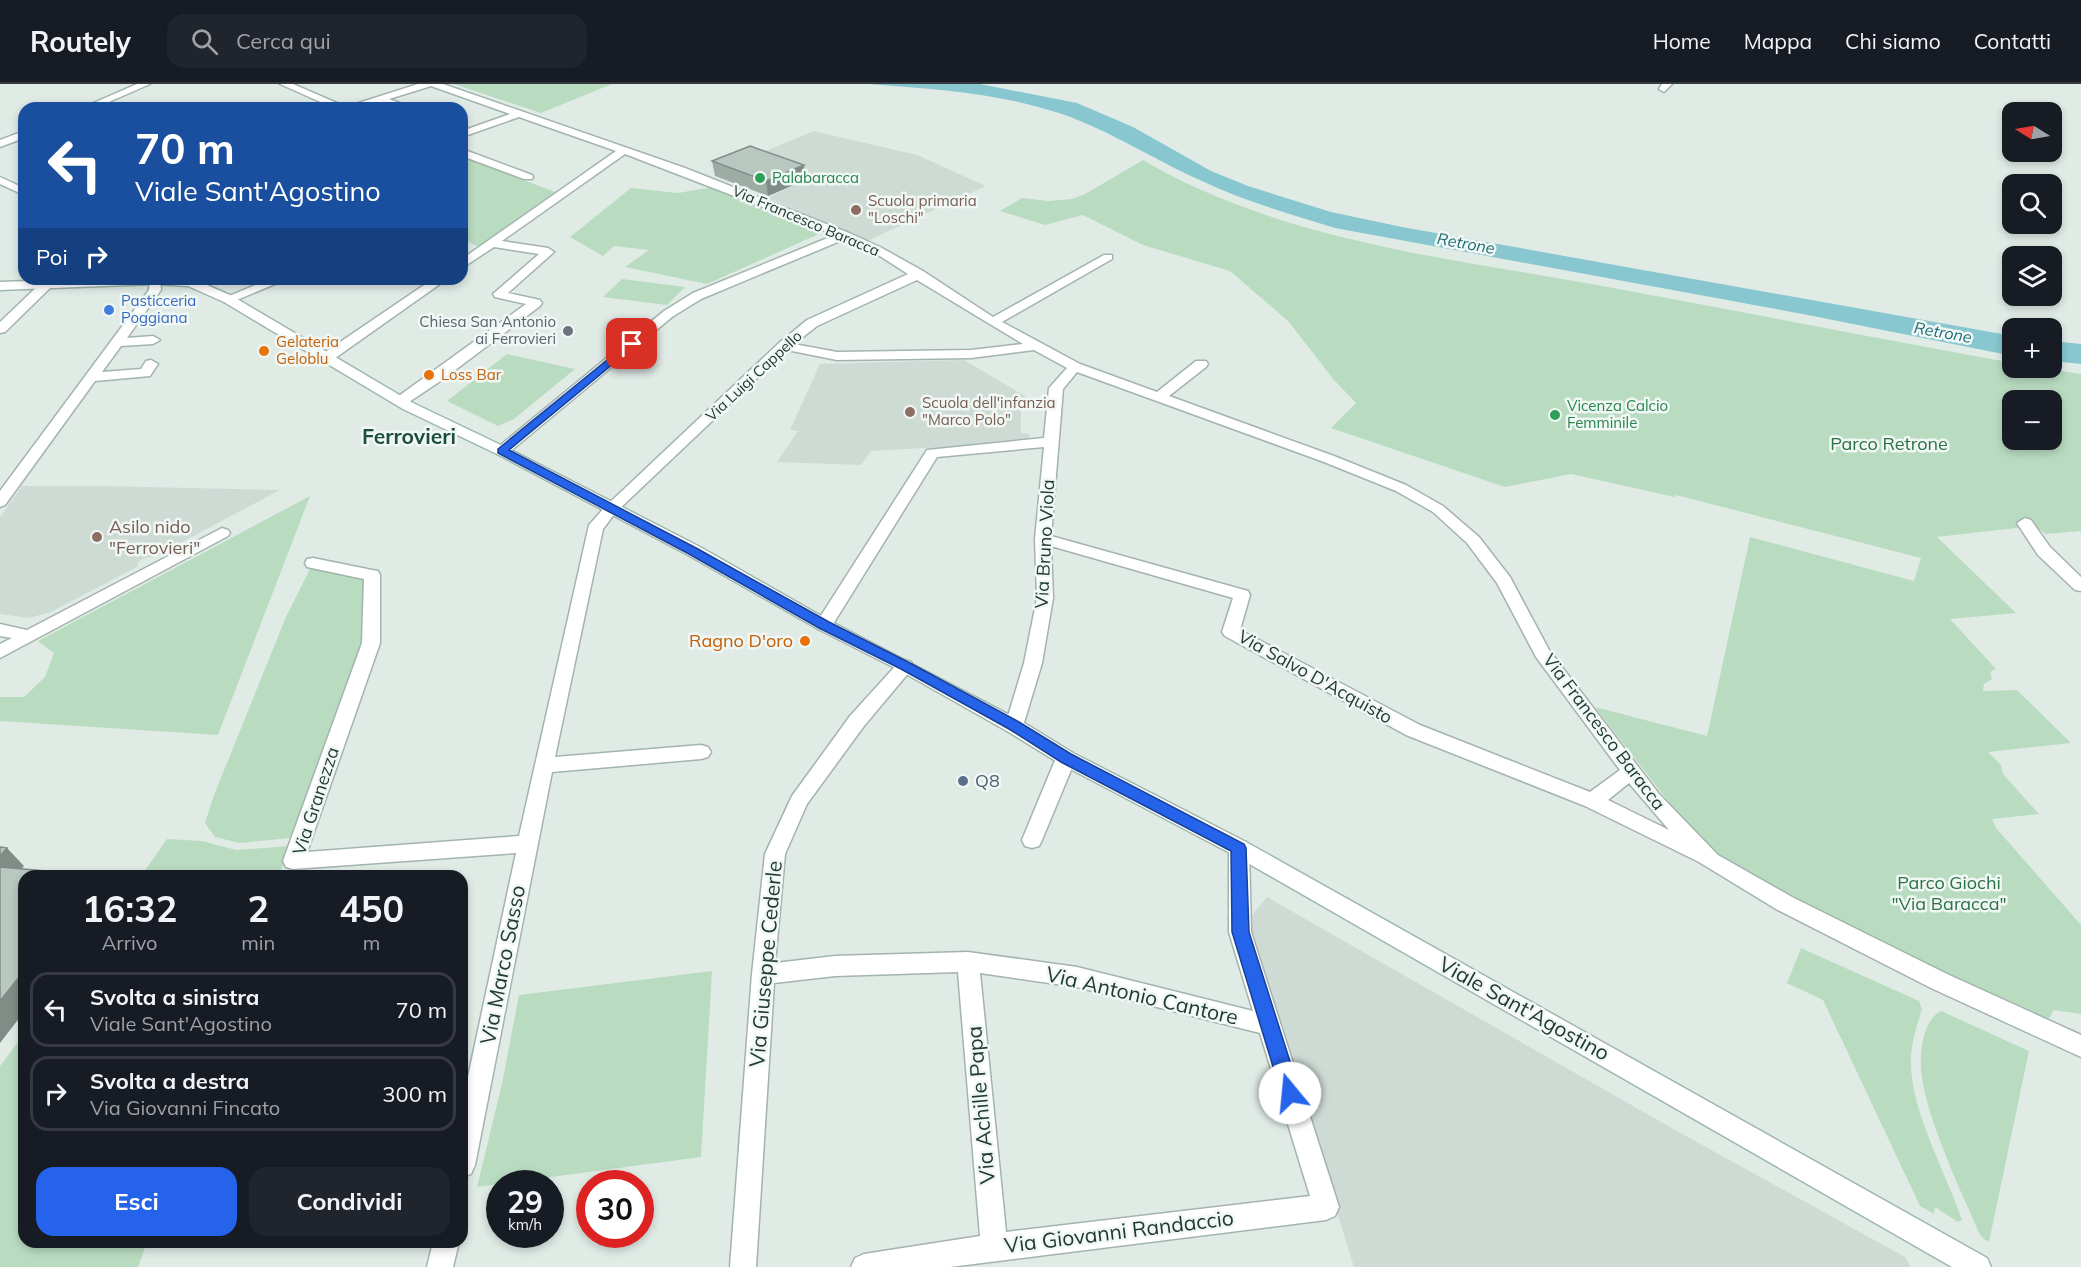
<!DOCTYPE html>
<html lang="it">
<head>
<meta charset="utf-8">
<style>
	:root { --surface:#171b24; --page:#20242c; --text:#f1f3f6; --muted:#9ea1a6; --line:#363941; --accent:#2563eb }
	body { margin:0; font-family:Mulish,sans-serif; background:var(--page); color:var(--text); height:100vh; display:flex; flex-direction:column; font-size:22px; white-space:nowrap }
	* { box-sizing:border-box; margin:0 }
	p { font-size:20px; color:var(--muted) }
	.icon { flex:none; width:33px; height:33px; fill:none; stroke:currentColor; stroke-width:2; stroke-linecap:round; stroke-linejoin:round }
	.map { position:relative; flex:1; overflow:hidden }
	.side { position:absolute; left:18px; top:786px; width:450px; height:378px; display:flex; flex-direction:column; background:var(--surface); border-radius:18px; box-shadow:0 3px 9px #0003 }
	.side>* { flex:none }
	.hud { position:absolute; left:18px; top:18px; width:450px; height:183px; border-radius:18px; box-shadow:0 3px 9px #0003; background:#1a4fa0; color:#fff; overflow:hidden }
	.needle { width:39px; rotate:281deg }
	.tools { position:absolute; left:2002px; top:18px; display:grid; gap:12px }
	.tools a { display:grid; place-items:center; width:60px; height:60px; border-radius:12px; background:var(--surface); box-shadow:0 3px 9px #0003; font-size:30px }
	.speed { position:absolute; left:486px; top:1086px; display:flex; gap:12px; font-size:30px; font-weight:700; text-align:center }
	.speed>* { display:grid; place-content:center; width:78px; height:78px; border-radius:50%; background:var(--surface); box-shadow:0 3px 9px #0003; line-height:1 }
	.speed small { font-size:15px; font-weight:400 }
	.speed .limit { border:9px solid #d22; background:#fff; color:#111 }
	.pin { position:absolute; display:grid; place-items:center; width:51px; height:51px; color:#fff; margin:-26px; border-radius:12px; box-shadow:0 3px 9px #0006 }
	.me { position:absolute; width:66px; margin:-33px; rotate:343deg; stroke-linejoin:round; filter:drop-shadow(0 0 4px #0008) }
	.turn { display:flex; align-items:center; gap:21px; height:126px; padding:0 18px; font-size:27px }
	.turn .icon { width:78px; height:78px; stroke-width:2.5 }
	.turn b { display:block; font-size:42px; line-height:51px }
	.then { display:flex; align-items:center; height:57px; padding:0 18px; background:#0003; gap:12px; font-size:22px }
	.eta { display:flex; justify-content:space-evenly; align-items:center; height:102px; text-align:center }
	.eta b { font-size:36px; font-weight:700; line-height:42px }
	.primary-button { display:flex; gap:12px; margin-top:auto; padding:12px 18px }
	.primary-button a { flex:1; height:69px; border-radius:18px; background:var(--accent); color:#fff; font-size:24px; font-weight:700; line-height:69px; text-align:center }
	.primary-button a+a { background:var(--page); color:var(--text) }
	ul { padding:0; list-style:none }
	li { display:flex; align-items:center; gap:18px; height:75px; margin:0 12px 9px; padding:0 6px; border:3px solid var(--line); border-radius:18px }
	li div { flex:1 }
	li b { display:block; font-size:22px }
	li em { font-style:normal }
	header { display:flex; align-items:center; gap:36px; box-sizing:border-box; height:84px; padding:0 30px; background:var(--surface); border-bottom:2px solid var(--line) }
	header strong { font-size:28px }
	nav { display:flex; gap:33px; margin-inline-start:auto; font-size:21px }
	.search { width:420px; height:54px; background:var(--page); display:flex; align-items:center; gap:15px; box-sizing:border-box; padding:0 21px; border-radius:18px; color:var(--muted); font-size:22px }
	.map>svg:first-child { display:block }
	.built { fill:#cedbd5 }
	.green { fill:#b9dcc1; fill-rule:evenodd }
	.water { fill:#88c7d0 }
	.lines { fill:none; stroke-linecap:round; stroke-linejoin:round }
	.minor-casing { stroke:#a3b3ad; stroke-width:3 }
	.tertiary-casing { stroke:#a3b3ad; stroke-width:3 }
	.secondary-casing { stroke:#9fb7ad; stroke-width:3 }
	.minor { fill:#fff; fill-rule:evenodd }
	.tertiary { fill:#fff; fill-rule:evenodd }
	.secondary { fill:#fff; fill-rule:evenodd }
	.wall { fill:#9eaca6 }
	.shaded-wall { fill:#818c87 }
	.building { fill:#b8c8c1; stroke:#818c87; stroke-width:1.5 }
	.route { fill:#2563eb; stroke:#184099; stroke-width:1.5 }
	.leisure-dot { fill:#2e9e5b; stroke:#f0f7f4; stroke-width:2 }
	.education-dot { fill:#8d6e63; stroke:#f0f7f4; stroke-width:2 }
	.shop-dot { fill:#3f7fe0; stroke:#f0f7f4; stroke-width:2 }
	.worship-dot { fill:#6b7280; stroke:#f0f7f4; stroke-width:2 }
	.food-dot { fill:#e8710a; stroke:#f0f7f4; stroke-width:2 }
	.service-dot { fill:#5c6f8a; stroke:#f0f7f4; stroke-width:2 }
	.labels { text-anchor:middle; stroke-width:5; stroke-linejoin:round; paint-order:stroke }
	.far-leisure-label { font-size:15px; fill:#27864d; stroke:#f0f7f4; text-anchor:start }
	.far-education-label { font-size:15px; fill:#785e54; stroke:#f0f7f4; text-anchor:start }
	.far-street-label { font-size:15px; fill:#213b33; stroke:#f0f7f4 }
	.far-shop-label { font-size:15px; fill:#366cbe; stroke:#f0f7f4; text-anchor:start }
	.far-worship-label { font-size:15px; fill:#5b616d; stroke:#f0f7f4; text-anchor:end }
	.far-food-label { font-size:15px; fill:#c56008; stroke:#f0f7f4; text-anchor:start }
	.far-water-label { font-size:16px; font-style:italic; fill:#1b6a76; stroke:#f0f7f4 }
	.park-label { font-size:18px; fill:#2b7244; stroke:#f0f7f4 }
	.education-label { font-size:18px; fill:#785e54; stroke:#f0f7f4; text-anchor:start }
	.street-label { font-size:18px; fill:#213b33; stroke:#f0f7f4 }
	.food-label { font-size:18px; fill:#c56008; stroke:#f0f7f4; text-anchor:end }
	.service-label { font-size:18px; fill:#4e5e75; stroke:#f0f7f4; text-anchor:start }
	.quarter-label { font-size:21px; font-weight:bold; fill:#1d4d40; stroke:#f0f7f4 }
	.near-street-label { font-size:21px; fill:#213b33; stroke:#f0f7f4 }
</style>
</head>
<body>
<header>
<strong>Routely</strong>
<div class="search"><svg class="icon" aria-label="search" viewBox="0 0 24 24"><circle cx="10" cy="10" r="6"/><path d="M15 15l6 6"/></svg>Cerca qui</div>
<nav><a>Home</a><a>Mappa</a><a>Chi siamo</a><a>Contatti</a></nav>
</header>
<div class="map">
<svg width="2081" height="1183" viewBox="0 0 2081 1183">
	<rect width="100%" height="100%" fill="#e0ebe6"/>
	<path class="built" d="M 814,47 L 917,71 L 986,102 L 867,157 L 770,115 L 769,113 L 805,96 L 749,74 Z
		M 964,276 L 1028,314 L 1028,322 L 1021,324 L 1021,349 L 1029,350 L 1029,358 L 871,367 L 861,381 L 777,378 L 798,347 L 790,346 L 820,280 Z
		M 22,402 L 105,402 L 280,406 L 154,473 L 148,473 L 139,477 L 137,483 L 51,528 L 29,534 L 0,530 L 0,433 Z
		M 1267,813 L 1677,1047 L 1905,1173 L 1911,1183 L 1354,1183 L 1247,837 Z"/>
	<path class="green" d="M 454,0 L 612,0 L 541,29 Z
		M 462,73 L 555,108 L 479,163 L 462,155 Z
		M 1143,76 C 1275,154 1438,173 1586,199 C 1728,225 1871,253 2013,279 L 2013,284 L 2039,284 L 2081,290 L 2081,447 L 2046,450 L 2034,442 L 1937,453 L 2016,529 L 1950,535 L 1996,585 L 1990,588 L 1992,595 L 1984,600 L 1983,607 L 2017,606 L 2071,659 L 1988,668 L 2001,681 L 2003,690 L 2039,730 L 1992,735 L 1996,744 L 2081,841 L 2081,930 L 2054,926 L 2047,937 L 1792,822 L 1723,779 L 1695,752 L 1595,623 L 1707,652 L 1750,453 L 1914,497 L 1921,474 L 1676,411 L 1675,413 L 1571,390 L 1505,403 L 1331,344 L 1356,319 L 1334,296 L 1289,238 L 1230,187 L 1143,161 L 1083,131 L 1045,141 L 1000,127 L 1022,114 L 1048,117 L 1072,115 L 1085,110 ZM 2013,316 L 2052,316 L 2052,356 L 2013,356 Z
		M 713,103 L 819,150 L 707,200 L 625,183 L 649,166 L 614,162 L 603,172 L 570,153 L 631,104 L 678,109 Z
		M 622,195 L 685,203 L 667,221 L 603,213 Z
		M 507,270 L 575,285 L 514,335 L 498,342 L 447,317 Z
		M 310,412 L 218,651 L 0,637 L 0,613 L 24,613 L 45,593 L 54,569 L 38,557 Z
		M 313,479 L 372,491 L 371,559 L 302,753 L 239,759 L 215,753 L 205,739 L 214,711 L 286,533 Z
		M 167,755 L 202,757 L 236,766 L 290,762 L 279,792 L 141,792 Z
		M 1801,864 L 1919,917 L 1922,925 C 1917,941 1912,957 1911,974 C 1909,1025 1946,1088 1962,1136 L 1958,1138 L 1935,1123 L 1934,1130 L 1920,1122 L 1823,916 L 1787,899 Z
		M 712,887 L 701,1073 L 477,1103 L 502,1000 L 519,911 Z
		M 1941,927 L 2029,967 L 1989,1158 C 1988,1157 1983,1155 1982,1153 C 1977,1147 1974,1136 1970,1128 C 1954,1093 1923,1022 1921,985 C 1920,966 1923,936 1941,927 Z
		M 24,950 L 24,1158 L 147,1158 L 138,1183 L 0,1183 L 0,982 Z"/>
	<path class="water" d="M 869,0 L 980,0 L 1077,19 L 1133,43 L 1211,87 L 1248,102 L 1331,128 L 1402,143 L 2013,252 L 2013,272 L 1808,231 L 1335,144 C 1290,130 1244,117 1202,97 C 1154,76 1111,47 1062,30 C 1000,9 934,5 869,0 Z
		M 2052,257 L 2081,260 L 2081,280 L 2052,277 Z"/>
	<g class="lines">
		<defs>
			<path id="minor" d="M 280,0 L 293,0 L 346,23 L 418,0 L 443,0 L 685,84 L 849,149 L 880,163 L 923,187 L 993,233 L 1104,171 L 1112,171 L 1112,175 L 1002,238 L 1080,280 L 1157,308 L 1196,277 L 1206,277 L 1208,280 L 1206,283 L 1169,312 L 1334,372 L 1406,401 L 1443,422 L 1479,453 L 1510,493 L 1549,566 L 1659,710 L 1718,771 L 1792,813 L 1947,890 L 2081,951 L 2081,973 L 1931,904 L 1776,825 L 1699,778 L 1585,722 L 1406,651 L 1225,552 L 1222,548 L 1233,514 L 1051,462 L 1053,514 L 1042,579 L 1023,642 L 1021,647 L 1014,649 L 1007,647 L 1005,642 L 1024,579 L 1037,514 L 1035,455 L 1044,363 L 937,373 L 830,545 L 818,545 L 815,541 L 927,366 L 1044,354 L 1049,304 L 1067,284 L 1034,266 L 971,274 L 837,276 L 787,266 L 615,429 L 603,445 L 555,673 L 701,661 L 708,663 L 711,668 L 708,673 L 701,675 L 552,688 L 475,1081 L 471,1090 L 462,1093 L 462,1021 L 516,769 L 293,785 L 286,783 L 283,777 L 362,559 L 364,495 L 307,483 L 305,479 L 307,475 L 313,474 L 372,486 L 378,487 L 380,491 L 380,559 L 307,768 L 519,752 L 589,441 L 605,423 L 779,259 L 807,236 L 908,190 L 872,167 L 845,155 L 701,215 L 672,233 L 507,370 L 497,370 L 495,367 L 497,364 L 664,227 L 693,209 L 835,151 L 625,70 L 502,157 L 548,164 L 554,168 L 508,209 L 540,216 L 542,219 L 540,222 L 442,296 L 406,320 L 396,320 L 394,317 L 396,314 L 526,220 L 495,213 L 493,210 L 539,170 L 494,163 L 462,184 L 462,175 L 616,67 L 519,33 L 462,53 L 462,47 L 510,30 L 431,2 L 389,15 L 412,24 L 398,24 L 380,18 L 360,24 L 334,24 ZM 917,196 L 1023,260 L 971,266 L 837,268 L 794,260 L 817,242 ZM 1077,288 L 1324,378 L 1396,407 L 1433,428 L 1467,459 L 1497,499 L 1536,573 L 1620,686 L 1590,708 L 1420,641 L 1240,546 L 1250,511 L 1248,507 L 1051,452 L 1063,305 ZM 1629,699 L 1669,746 L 1608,716 Z
				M 1662,0 L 1672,0 L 1664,8 L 1659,5 Z
				M 462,65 L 532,91 L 533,93 L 532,95 L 524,95 L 462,72 Z
				M 150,195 L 160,195 L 161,206 L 127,254 L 153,252 L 160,256 L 153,260 L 121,262 L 102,288 L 141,285 L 146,277 L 151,276 L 158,280 L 150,292 L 95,297 L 5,421 L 0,423 L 0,407 L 149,206 Z
				M 270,195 L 287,195 L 232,218 L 224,218 L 222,215 Z
				M 433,195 L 447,195 L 331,277 L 321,277 L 319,274 L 321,271 Z
				M 46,197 L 50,198 L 50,204 L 5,248 L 0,249 L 0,238 L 42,198 Z
				M 2025,434 L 2031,436 L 2050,463 L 2081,493 L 2081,507 L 2075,506 L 2038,471 L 2017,439 Z
				M 222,444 L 228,446 L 230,449 L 228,452 L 0,574 L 0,560 L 12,554 L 0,552 L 0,540 L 27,546 Z
				M 905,576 L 911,578 L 914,582 L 911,586 L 864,642 L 807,720 L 785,770 L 775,879 L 835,872 L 968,868 L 1077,883 L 1253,927 L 1229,848 L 1229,764 L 1232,758 L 1239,756 L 1246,758 L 1249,764 L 1251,848 L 1339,1123 L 1335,1132 L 1326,1136 L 950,1183 L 851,1183 L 855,1174 L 864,1170 L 980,1152 L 958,888 L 835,892 L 774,899 L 756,1183 L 730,1183 L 752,890 L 765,770 L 792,712 L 850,632 L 899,578 ZM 980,889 L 1077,903 L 1260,949 L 1310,1112 L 1006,1148 Z
				M 1066,667 L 1073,669 L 1076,674 L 1042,756 L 1039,762 L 1032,764 L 1025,762 L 1022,756 L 1056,674 L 1059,669 Z
				M 433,1158 L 459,1158 L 453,1183 L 427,1183 Z"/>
			<path id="tertiary" d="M 137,0 L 150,0 L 95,24 L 82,24 Z
				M 24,47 L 24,54 L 0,63 L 0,56 Z"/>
			<path id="secondary" d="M 0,93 L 24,104 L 24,111 L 0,100 Z
				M 87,195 L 193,195 L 232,212 L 413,319 L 507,364 L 700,463 L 830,537 L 1021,637 L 1073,669 L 1246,758 L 1987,1174 L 1991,1183 L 1952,1183 L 1232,770 L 1059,679 L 1007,647 L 899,586 L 818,545 L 688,471 L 497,370 L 403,325 L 224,218 L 188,202 L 155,200 L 0,206 L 0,198 Z"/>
		</defs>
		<use href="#minor" class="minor-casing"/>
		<use href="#tertiary" class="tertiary-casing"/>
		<use href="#secondary" class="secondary-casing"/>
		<use href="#minor" class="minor"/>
		<use href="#tertiary" class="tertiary"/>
		<use href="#secondary" class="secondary"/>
	</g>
	<path class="wall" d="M 712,77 L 805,96 L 768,112 L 715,92 Z"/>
	<path class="shaded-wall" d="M 804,81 L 805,96 L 768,112 L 766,97 Z
		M 7,764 L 24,782 L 9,800 L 0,791 L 0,772 Z
		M 24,887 L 24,928 L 0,959 L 0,917 Z"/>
	<path class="building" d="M 750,62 L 804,81 L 766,97 L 712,77 Z
		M 0,763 L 7,764 L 0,772 Z
		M 0,783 L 56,788 L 53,792 L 24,792 L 24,887 L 0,917 Z"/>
	<path class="route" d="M 629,258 L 637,260 L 509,366 L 698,465 L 829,538 L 910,579 L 1019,638 L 1071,670 L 1244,760 L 1246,764 L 1249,848 L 1300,1009 L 1297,1015 L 1290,1018 L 1284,1015 L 1281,1009 L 1232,848 L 1231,767 L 1061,678 L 1009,645 L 901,585 L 819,544 L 689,470 L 498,369 L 498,365 Z"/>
	<g class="leisure-dot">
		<circle cx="760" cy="94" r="6"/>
		<circle cx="1555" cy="331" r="6"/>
	</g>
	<g class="education-dot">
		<circle cx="856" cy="126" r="6"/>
		<circle cx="910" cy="328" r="6"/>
		<circle cx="97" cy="453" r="6"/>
	</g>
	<circle class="shop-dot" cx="109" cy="226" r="6"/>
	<circle class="worship-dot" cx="568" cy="247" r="6"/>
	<g class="food-dot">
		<circle cx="264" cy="267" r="6"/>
		<circle cx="429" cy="291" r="6"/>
		<circle cx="805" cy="557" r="6"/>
	</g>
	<circle class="service-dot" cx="963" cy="697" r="6"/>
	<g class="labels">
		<g class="far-leisure-label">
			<text x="772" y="99">Palabaracca</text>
			<text x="1567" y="327">Vicenza Calcio<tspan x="1567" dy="17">Femminile</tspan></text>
		</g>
		<g class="far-education-label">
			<text x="868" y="122">Scuola primaria<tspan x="868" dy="17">"Loschi"</tspan></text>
			<text x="922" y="324">Scuola dell'infanzia<tspan x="922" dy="17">"Marco Polo"</tspan></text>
		</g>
		<g class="far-street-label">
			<text transform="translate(806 137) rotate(23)" y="5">Via Francesco Baracca</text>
			<text transform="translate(754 292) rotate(-43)" y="5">Via Luigi Cappello</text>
		</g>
		<g class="far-shop-label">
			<text x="121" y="222">Pasticceria<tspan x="121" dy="17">Poggiana</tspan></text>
		</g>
		<g class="far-worship-label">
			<text x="556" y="243">Chiesa San Antonio<tspan x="556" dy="17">ai Ferrovieri</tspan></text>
		</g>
		<g class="far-food-label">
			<text x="276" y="263">Gelateria<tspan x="276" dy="17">Geloblu</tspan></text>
			<text x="441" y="296">Loss Bar</text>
		</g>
		<g class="far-water-label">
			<text transform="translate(1466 159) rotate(10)" y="6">Retrone</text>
			<text transform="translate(1943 248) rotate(10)" y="6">Retrone</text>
		</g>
		<g class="park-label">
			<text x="1889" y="366">Parco Retrone</text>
			<text x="1949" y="805">Parco Giochi<tspan x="1949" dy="21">"Via Baracca"</tspan></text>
		</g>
		<g class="education-label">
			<text x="109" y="449">Asilo nido<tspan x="109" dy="21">"Ferrovieri"</tspan></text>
		</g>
		<g class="street-label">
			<text transform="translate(1045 460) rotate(-87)" y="6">Via Bruno Viola</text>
			<text transform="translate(1315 593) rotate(29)" y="6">Via Salvo D'Acquisto</text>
			<text transform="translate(1604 648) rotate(53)" y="6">Via Francesco Baracca</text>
			<text transform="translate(316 717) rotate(-72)" y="6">Via Granezza</text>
		</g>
		<g class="food-label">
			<text x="793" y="563">Ragno D'oro</text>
		</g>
		<g class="service-label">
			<text x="975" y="703">Q8</text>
		</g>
		<g class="quarter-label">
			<text x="409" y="360">Ferrovieri</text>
		</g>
		<g class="near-street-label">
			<text transform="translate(766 880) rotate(-85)" y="7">Via Giuseppe Cederle</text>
			<text transform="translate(503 881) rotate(-79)" y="7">Via Marco Sasso</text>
			<text transform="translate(1142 912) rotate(13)" y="7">Via Antonio Cantore</text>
			<text transform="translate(1524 925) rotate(29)" y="7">Viale Sant'Agostino</text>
			<text transform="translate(981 1021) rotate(-95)" y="7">Via Achille Papa</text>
			<text transform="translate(1119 1148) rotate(-7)" y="7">Via Giovanni Randaccio</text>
		</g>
	</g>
</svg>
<div class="tools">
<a><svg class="needle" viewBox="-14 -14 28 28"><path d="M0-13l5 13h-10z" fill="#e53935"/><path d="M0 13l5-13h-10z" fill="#9ea1a6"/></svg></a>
<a><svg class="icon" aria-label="search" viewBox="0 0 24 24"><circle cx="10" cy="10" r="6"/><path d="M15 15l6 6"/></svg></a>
<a><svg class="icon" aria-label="layers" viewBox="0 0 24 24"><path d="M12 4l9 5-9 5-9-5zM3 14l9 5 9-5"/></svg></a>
<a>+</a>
<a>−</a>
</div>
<div class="speed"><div>29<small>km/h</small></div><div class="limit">30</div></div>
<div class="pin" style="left:632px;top:260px;background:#d93025"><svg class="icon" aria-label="arrive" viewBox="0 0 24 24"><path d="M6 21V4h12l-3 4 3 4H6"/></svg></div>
<svg class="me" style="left:1290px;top:1009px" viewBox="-20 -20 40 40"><circle r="19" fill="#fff"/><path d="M0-13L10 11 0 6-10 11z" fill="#2563eb"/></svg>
<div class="hud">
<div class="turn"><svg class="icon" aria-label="left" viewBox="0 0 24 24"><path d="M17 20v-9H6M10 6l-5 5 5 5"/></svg><div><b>70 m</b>Viale Sant'Agostino</div></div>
<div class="then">Poi<svg class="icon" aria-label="right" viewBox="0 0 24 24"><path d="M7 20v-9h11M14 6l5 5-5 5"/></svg></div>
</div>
<section class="side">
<div class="eta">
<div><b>16:32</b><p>Arrivo</p></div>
<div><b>2</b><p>min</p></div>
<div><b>450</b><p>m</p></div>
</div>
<ul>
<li><svg class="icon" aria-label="left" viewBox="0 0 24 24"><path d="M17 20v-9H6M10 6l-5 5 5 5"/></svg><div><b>Svolta a sinistra</b><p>Viale Sant'Agostino</p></div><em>70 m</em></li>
<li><svg class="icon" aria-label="right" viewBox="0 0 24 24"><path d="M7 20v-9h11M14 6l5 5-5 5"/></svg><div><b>Svolta a destra</b><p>Via Giovanni Fincato</p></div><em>300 m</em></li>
</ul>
<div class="primary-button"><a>Esci</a><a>Condividi</a></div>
</section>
</div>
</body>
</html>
